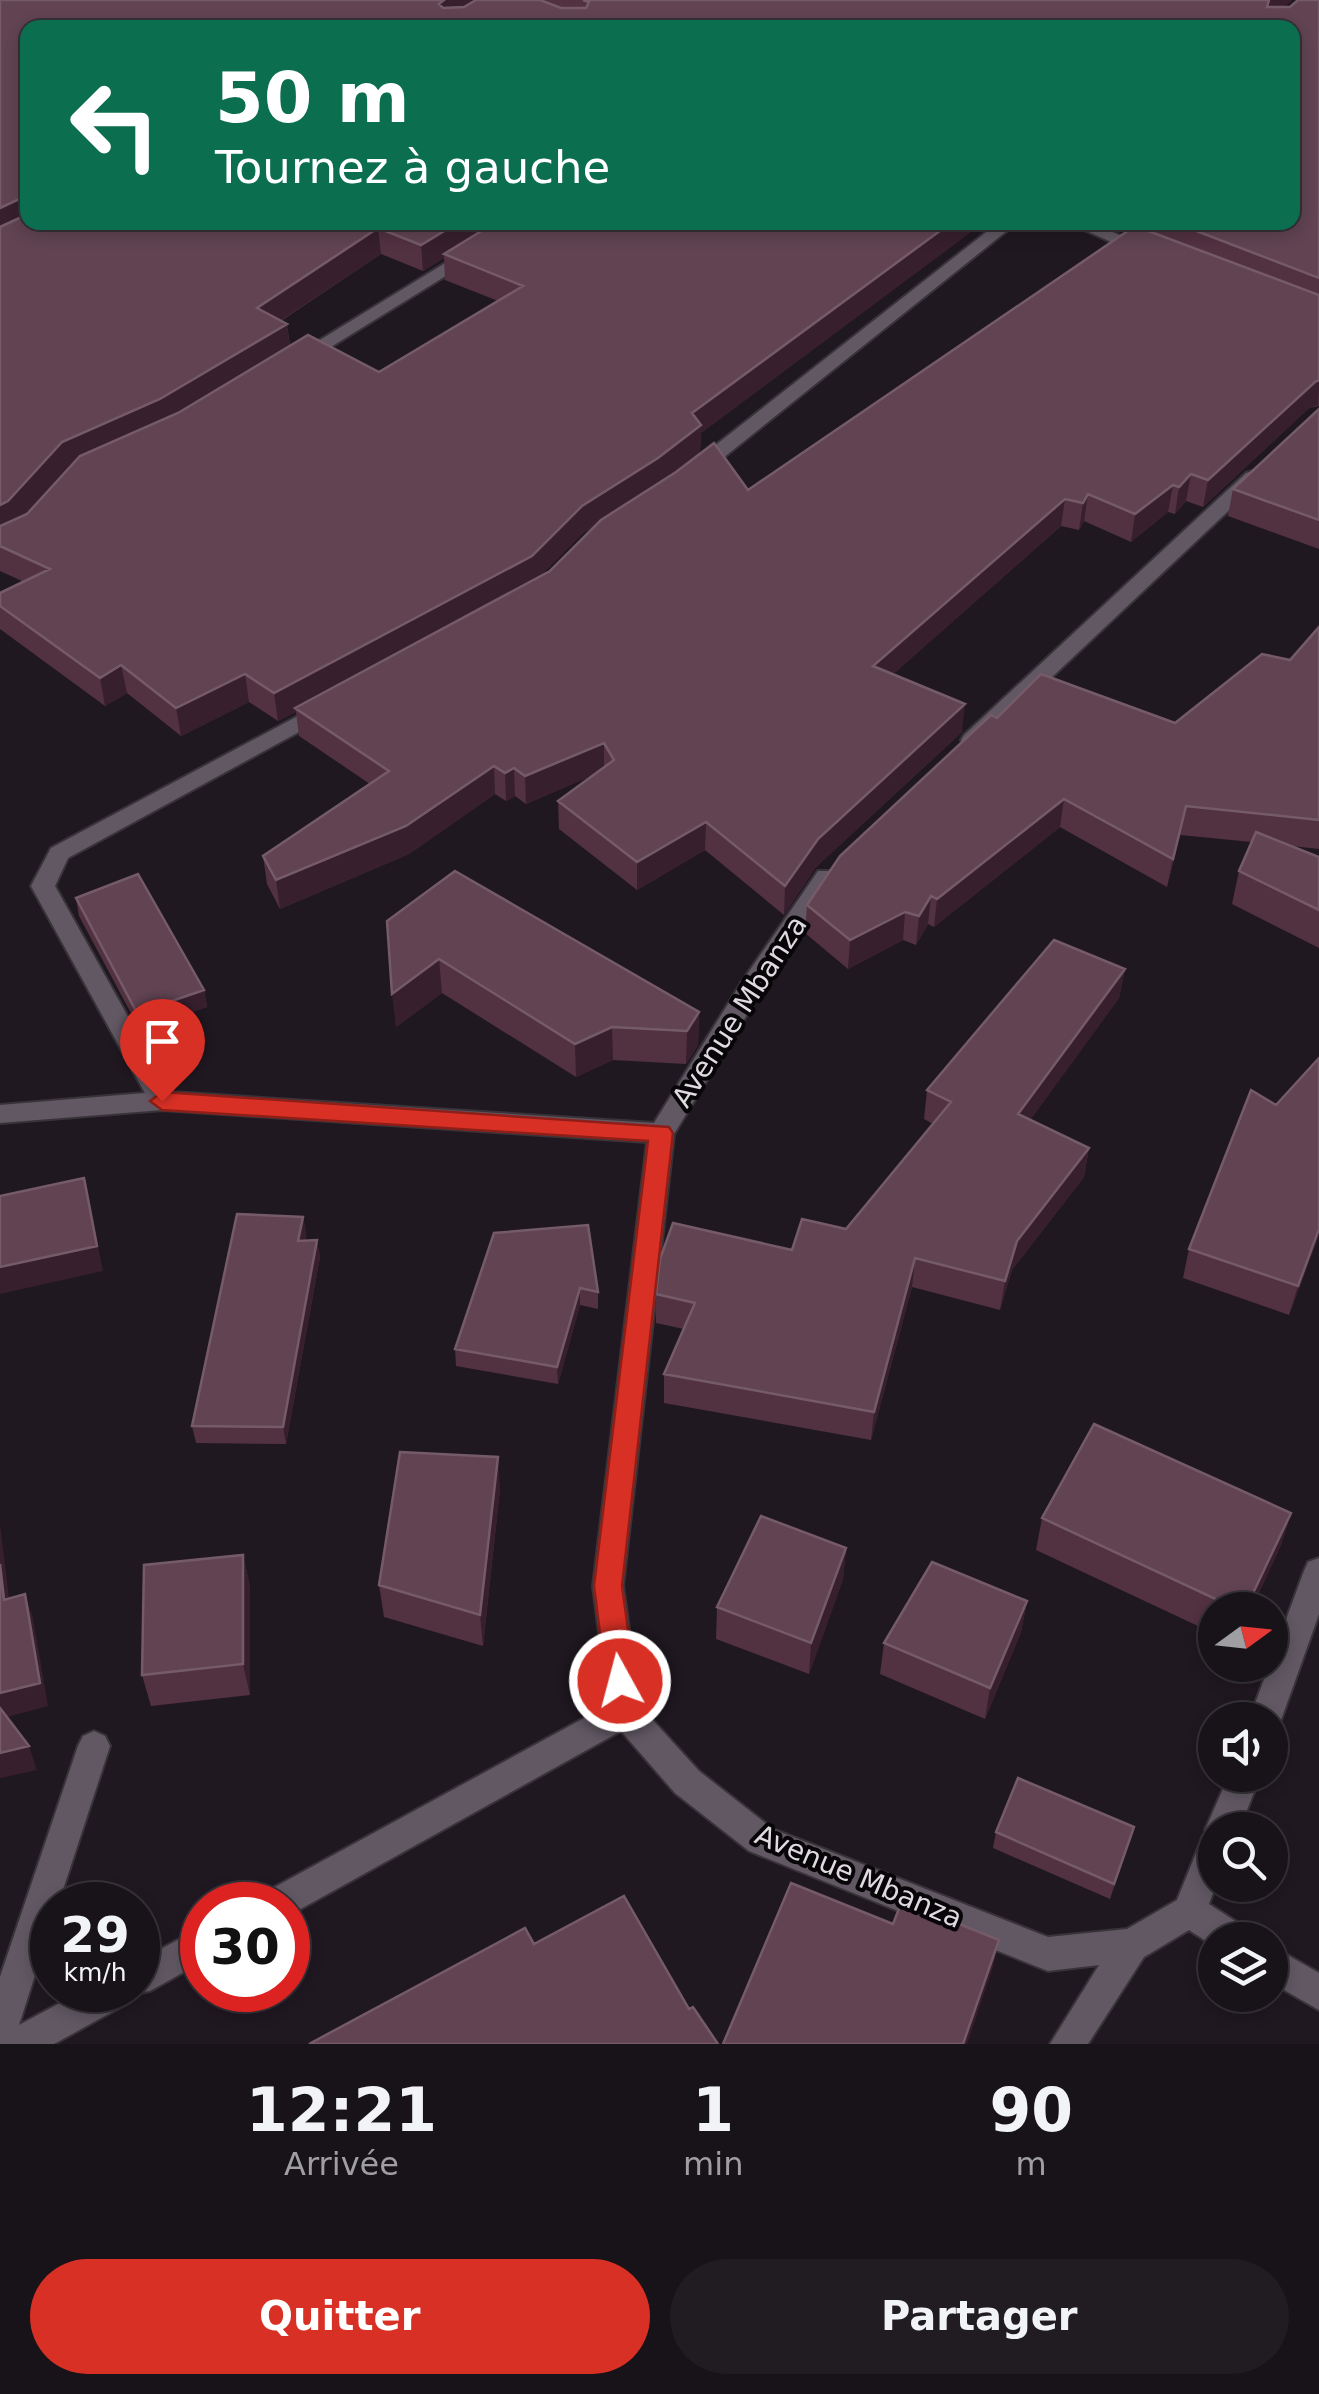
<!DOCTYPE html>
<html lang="fr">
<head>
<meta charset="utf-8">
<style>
	:root { --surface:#181219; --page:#211b22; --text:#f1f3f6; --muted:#9f9ea2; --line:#363238; --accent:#d93025 }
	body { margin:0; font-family:"DejaVu Sans",sans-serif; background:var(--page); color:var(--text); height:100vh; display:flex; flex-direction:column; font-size:38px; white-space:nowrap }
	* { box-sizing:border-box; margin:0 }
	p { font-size:32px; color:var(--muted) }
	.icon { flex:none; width:55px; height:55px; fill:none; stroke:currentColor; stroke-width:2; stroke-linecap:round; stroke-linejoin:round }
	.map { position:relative; height:2044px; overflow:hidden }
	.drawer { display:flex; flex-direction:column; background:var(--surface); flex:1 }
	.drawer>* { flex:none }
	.top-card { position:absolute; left:20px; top:20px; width:1280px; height:210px; border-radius:20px; box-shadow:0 5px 15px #0003,0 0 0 2px var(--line); background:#0b6e4f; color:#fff; overflow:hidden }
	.needle { width:65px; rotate:75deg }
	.controls { position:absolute; left:1198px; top:1592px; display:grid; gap:20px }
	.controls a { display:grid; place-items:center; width:90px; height:90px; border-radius:50%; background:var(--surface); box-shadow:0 5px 15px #0003,0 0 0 2px var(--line); font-size:50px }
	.speed { position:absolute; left:30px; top:1882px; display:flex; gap:20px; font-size:50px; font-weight:700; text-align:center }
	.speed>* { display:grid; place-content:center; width:130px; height:130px; border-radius:50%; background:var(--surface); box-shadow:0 5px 15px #0003,0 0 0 2px var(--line); line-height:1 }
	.speed small { font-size:25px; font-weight:400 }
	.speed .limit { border:15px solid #d22; background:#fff; color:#111 }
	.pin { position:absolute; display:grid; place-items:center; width:85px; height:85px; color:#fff; margin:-102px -42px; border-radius:50% 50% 50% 0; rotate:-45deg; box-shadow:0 0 10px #0007 }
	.pin .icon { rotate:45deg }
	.me { position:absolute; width:110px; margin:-55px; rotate:353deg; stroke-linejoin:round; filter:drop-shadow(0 0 8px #0008) }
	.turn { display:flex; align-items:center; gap:35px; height:210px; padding:0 30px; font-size:45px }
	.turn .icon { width:130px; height:130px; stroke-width:2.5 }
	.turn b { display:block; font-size:70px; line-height:85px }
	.eta { display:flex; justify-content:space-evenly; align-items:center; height:170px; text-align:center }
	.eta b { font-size:60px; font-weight:700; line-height:70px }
	.button { display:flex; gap:20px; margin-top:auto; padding:20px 30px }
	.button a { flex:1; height:115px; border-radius:60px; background:var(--accent); color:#fff; font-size:40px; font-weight:700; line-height:115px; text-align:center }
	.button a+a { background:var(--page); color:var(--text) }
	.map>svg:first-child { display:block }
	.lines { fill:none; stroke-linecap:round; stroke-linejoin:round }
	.street-casing { stroke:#383339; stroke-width:4 }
	.street { fill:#615863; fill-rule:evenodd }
	.wall { fill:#523141; fill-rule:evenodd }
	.shaded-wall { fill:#371f2d }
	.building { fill:#614352; stroke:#755b68; stroke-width:2.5 }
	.route { fill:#d93025; stroke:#8d1f18; stroke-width:2.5 }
	.labels { text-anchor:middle; stroke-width:8; stroke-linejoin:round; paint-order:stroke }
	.street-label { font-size:28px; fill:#dfdae0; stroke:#080508 }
</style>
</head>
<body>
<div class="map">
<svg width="1319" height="2044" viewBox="0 0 1319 2044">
	<rect width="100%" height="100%" fill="#201821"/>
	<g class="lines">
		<defs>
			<path id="street" d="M 512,222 L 533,222 L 305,363 L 291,363 L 289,359 Z
				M 999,222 L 1018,222 L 703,474 L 689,474 L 689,466 Z
				M 1066,222 L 1090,222 L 1158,252 L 1143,256 Z
				M 1253,471 L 1260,473 L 1260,481 L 980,745 L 964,745 L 961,740 L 964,735 L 1246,473 Z
				M 324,702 L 332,704 L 335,709 L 332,714 L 68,858 L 55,886 L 170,1092 L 654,1123 L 741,983 L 818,871 L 834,871 L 838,877 L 759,995 L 674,1134 L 623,1586 L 640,1706 L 699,1771 L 773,1829 L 1048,1937 L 1127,1929 L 1177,1900 L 1203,1836 L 1207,1834 L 1205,1830 L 1229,1775 L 1261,1775 L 1239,1830 L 1215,1830 L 1216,1885 L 1209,1904 L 1246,1928 L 1251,1940 L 1215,1940 L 1215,1947 L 1189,1930 L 1144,1957 L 1088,2044 L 1050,2044 L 1099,1965 L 1048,1971 L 749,1851 L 675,1793 L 621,1731 L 288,1916 L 288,1905 L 257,1905 L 262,1894 L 608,1705 L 593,1586 L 647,1142 L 162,1110 L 0,1123 L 0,1105 L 145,1093 L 31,886 L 51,848 Z
				M 1319,1558 L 1319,1614 L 1281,1720 L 1276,1730 L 1270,1733 L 1270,1720 L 1249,1720 L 1304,1571 L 1308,1562 Z
				M 94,1731 L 105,1736 L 110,1746 L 58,1905 L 52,1905 L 52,1922 L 19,2025 L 84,1990 L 138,1990 L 138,1961 L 202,1927 L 202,1962 L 150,1991 L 134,1994 L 130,2002 L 54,2044 L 0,2044 L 0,1977 L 78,1746 L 83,1736 Z
				M 1270,1945 L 1319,1973 L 1319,2010 L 1270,1982 Z"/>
		</defs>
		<use href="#street" class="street-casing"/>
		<use href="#street" class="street"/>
	</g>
	<path class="wall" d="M 0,0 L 1292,0 L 1284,7 L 1290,7 L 1319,0 L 1319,406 L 1309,408 L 1203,507 L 1186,501 L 1175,514 L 1168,512 L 1131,542 L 1084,521 L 1079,530 L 1061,526 L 893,674 L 962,732 L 816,867 L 784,915 L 705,850 L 637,890 L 559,829 L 558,801 L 593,775 L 526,804 L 515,796 L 506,801 L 495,794 L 409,854 L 280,909 L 267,884 L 263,856 L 370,784 L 299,736 L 296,712 L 278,721 L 249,702 L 181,736 L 127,693 L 105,706 L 0,629 L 0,593 L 24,582 L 0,571 ZM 28,28 L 1292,28 L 1292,222 L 1151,222 L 1150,232 L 748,490 L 667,478 L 700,452 L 701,433 L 984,222 L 28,222 ZM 381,254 L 423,271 L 444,258 L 445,280 L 498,301 L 379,372 L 290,346 L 287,324 L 281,321 ZM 596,525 L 550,571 L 541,575 L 583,533 Z
		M 1319,409 L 1319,549 L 1228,516 L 1233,489 Z
		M 1319,627 L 1319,849 L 1291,846 L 1319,857 L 1319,948 L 1232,904 L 1239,871 L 1252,842 L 1180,835 L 1167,887 L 1060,827 L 934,927 L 928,924 L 916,945 L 903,940 L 848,969 L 805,933 L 807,905 L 997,718 L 1175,723 L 1290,660 Z
		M 76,898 L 204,990 L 207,1007 L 140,1030 L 79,916 Z
		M 387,921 L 699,1012 L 698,1045 L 686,1064 L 613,1060 L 576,1077 L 442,993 L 396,1027 Z
		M 1125,969 L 1119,998 L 1030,1120 L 1089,1148 L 1084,1177 L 1012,1270 L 1000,1310 L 912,1287 L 871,1440 L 664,1403 L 664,1374 L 684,1329 L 656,1323 L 656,1294 L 792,1250 L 846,1229 L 933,1124 L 924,1119 L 927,1090 Z
		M 1319,1058 L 1319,1235 L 1289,1315 L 1183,1278 L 1189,1249 L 1276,1105 Z
		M 303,1217 L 306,1234 L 305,1241 L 317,1240 L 320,1257 L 286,1444 L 196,1443 L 192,1426 Z
		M 588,1225 L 598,1292 L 598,1309 L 580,1305 L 558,1384 L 456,1366 L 455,1349 Z
		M 500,1489 L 483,1646 L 384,1617 L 379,1585 Z
		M 1291,1513 L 1281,1545 L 1251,1610 L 1215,1610 L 1215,1634 L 1036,1550 L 1042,1518 Z
		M 846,1548 L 843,1579 L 809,1674 L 716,1639 L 717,1607 Z
		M 243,1555 L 250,1586 L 250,1695 L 151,1706 L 142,1675 Z
		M 1027,1601 L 1021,1632 L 985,1719 L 880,1674 L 884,1643 Z
		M 1134,1827 L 1110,1899 L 993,1848 L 996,1832 Z"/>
	<path class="shaded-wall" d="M 444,0 L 481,0 L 440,27 L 439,4 Z
		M 1269,0 L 1292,0 L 1264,25 L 1268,1 Z
		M 28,195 L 28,222 L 0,236 L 0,208 Z
		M 459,222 L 504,222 L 444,254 L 444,258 L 423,271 L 421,245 Z
		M 952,222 L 984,222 L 701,433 L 700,452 L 658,485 L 583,533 L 533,584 L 295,708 L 296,712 L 278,721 L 274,693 L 582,506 L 692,413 Z
		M 378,228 L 381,254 L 260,334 L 257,308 Z
		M 287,324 L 290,350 L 164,426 L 67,469 L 14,528 L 0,536 L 0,505 L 62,442 Z
		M 1319,380 L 1318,405 L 1309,408 L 1203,507 L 1208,480 L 1315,382 Z
		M 1191,474 L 1186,501 L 1175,514 L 1179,487 Z
		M 1173,485 L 1168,512 L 1131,542 L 1135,514 Z
		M 1088,494 L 1084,521 L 1079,530 L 1083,503 Z
		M 1065,499 L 1061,526 L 871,694 L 873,666 Z
		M 121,665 L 127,693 L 105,706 L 100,678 Z
		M 245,674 L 249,702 L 181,736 L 176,708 Z
		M 965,704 L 962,732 L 816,867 L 784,915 L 785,886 L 818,839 Z
		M 604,743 L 604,771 L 526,804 L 525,776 Z
		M 494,766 L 495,794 L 409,854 L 280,909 L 276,880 Z
		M 514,768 L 515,796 L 506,801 L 505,773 Z
		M 1064,799 L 1060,827 L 934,927 L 937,899 Z
		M 1186,806 L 1180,835 L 1167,887 L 1173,859 Z
		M 706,822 L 705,850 L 637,890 L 637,862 Z
		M 931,896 L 928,924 L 916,945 L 919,916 Z
		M 905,912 L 903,940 L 848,969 L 850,940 Z
		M 439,959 L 442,993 L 396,1027 L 392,994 Z
		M 1125,969 L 1119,998 L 1013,1144 L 1018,1114 Z
		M 204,990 L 207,1007 L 140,1030 L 137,1013 Z
		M 699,1012 L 698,1045 L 686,1064 L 687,1031 Z
		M 612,1027 L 613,1060 L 576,1077 L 575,1044 Z
		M 1089,1148 L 1084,1177 L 1012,1270 L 1000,1310 L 1005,1281 L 1017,1241 Z
		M 84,1178 L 103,1271 L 0,1294 L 0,1267 Z
		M 303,1217 L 306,1234 L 301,1259 L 298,1241 Z
		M 1319,1229 L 1319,1235 L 1289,1315 L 1298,1286 Z
		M 317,1240 L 320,1257 L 286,1444 L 283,1427 Z
		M 915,1258 L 912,1287 L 871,1440 L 874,1412 Z
		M 580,1288 L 580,1305 L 558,1384 L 557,1367 Z
		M 498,1457 L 500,1489 L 483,1646 L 480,1615 Z
		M 1291,1513 L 1281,1545 L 1251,1610 L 1245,1610 Z
		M 0,1524 L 12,1623 L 4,1600 L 0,1564 Z
		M 846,1548 L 843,1579 L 809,1674 L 811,1643 Z
		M 243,1555 L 250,1586 L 250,1695 L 243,1664 Z
		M 25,1594 L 33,1618 L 48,1706 L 0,1719 L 0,1693 Z
		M 1027,1601 L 1021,1632 L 985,1719 L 990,1688 Z
		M 29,1746 L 37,1770 L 0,1778 L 0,1753 Z
		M 999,1940 L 993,1967 L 967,2044 L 963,2044 Z"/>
	<path class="building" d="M 0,0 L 444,0 L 439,4 L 443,8 L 464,7 L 476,0 L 540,0 L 561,8 L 586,8 L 589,2 L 583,0 L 1269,0 L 1267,7 L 1290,7 L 1298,0 L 1319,0 L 1319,278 L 1173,222 L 1292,222 L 1292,28 L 28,28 L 28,195 L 0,208 Z
		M 28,214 L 28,222 L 459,222 L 421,245 L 378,228 L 257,308 L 287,324 L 160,399 L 62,442 L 8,501 L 0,505 L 0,227 Z
		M 496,222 L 952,222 L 692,413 L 701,425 L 658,458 L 582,506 L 532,556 L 274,693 L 245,674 L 176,708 L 121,665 L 100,678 L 0,606 L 0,593 L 50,569 L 0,546 L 0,526 L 27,514 L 80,456 L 178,413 L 308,335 L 379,372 L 523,286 L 444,254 Z
		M 1135,226 L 1319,295 L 1319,380 L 1315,382 L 1208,480 L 1191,474 L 1179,487 L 1173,485 L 1135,514 L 1088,494 L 1083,503 L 1065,499 L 873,666 L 965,704 L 818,839 L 785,886 L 706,822 L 637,862 L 558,801 L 614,760 L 604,743 L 525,776 L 514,768 L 505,773 L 494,766 L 406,826 L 276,880 L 263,856 L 389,771 L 295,708 L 550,571 L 601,520 L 676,472 L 714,443 L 748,490 Z
		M 1319,409 L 1319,520 L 1233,489 Z
		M 1319,627 L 1319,820 L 1186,806 L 1173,859 L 1064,799 L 937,899 L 931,896 L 919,916 L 905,912 L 850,940 L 807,905 L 840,856 L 991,715 L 997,718 L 1041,674 L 1175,723 L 1262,654 L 1290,660 Z
		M 1256,832 L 1319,857 L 1319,910 L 1239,871 Z
		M 455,871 L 699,1012 L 687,1031 L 612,1027 L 575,1044 L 439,959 L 392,994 L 387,921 Z
		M 138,874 L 204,990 L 137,1013 L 76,898 Z
		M 1054,940 L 1125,969 L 1018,1114 L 1089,1148 L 1017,1241 L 1005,1281 L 915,1258 L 874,1412 L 664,1374 L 695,1303 L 656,1294 L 660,1259 L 673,1223 L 792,1250 L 802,1219 L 846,1229 L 951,1102 L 927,1090 Z
		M 1319,1058 L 1319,1229 L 1298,1286 L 1189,1249 L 1251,1090 L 1276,1105 Z
		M 84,1178 L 97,1246 L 0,1267 L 0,1196 Z
		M 237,1214 L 303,1217 L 298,1241 L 317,1240 L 283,1427 L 192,1426 Z
		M 588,1225 L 598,1292 L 580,1288 L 557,1367 L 455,1349 L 494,1233 Z
		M 1094,1424 L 1291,1513 L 1245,1610 L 1239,1610 L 1042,1518 Z
		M 400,1452 L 498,1457 L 480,1615 L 379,1585 Z
		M 761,1516 L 846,1548 L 811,1643 L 717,1607 Z
		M 243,1555 L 243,1664 L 142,1675 L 144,1565 Z
		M 932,1562 L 1027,1601 L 990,1688 L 884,1643 Z
		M 0,1564 L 4,1600 L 25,1594 L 40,1683 L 0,1693 Z
		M 0,1708 L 29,1746 L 0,1753 Z
		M 1018,1778 L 1134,1827 L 1114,1884 L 996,1832 Z
		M 791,1883 L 893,1924 L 902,1901 L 999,1940 L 963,2044 L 723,2044 Z
		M 624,1896 L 689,2009 L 693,2007 L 718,2044 L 309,2044 L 525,1928 L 534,1944 Z"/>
	<path class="route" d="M 162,1092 L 669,1127 L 673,1133 L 622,1586 L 635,1681 L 631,1690 L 620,1694 L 610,1690 L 606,1681 L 594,1586 L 648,1141 L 162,1110 L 150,1101 Z"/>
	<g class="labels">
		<g class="street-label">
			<text transform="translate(739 1011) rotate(-57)" y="10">Avenue Mbanza</text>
			<text transform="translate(859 1876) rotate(23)" y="10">Avenue Mbanza</text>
		</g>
	</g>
</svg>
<div class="controls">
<a><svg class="needle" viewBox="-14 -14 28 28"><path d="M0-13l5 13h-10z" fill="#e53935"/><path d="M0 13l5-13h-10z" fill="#9f9ea2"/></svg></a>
<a><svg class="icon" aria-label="sound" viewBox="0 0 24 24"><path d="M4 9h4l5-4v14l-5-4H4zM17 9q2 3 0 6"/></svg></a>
<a><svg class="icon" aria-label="search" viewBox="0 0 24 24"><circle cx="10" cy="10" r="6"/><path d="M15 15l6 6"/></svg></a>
<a><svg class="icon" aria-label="layers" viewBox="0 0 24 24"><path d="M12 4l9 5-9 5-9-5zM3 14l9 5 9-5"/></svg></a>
</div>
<div class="speed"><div>29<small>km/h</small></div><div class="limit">30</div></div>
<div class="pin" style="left:162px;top:1101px;background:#d93025"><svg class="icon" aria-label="arrive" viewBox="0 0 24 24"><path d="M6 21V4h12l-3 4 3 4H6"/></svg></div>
<svg class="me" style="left:620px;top:1681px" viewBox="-20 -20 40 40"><circle r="17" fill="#d93025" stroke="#fff" stroke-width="3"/><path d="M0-11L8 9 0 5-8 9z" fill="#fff"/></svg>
<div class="top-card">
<div class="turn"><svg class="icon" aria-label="left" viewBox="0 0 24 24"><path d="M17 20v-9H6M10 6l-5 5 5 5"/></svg><div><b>50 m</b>Tournez à gauche</div></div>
</div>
</div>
<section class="drawer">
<div class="eta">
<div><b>12:21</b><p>Arrivée</p></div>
<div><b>1</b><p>min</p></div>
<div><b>90</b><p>m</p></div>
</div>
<div class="button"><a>Quitter</a><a>Partager</a></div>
</section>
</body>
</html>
